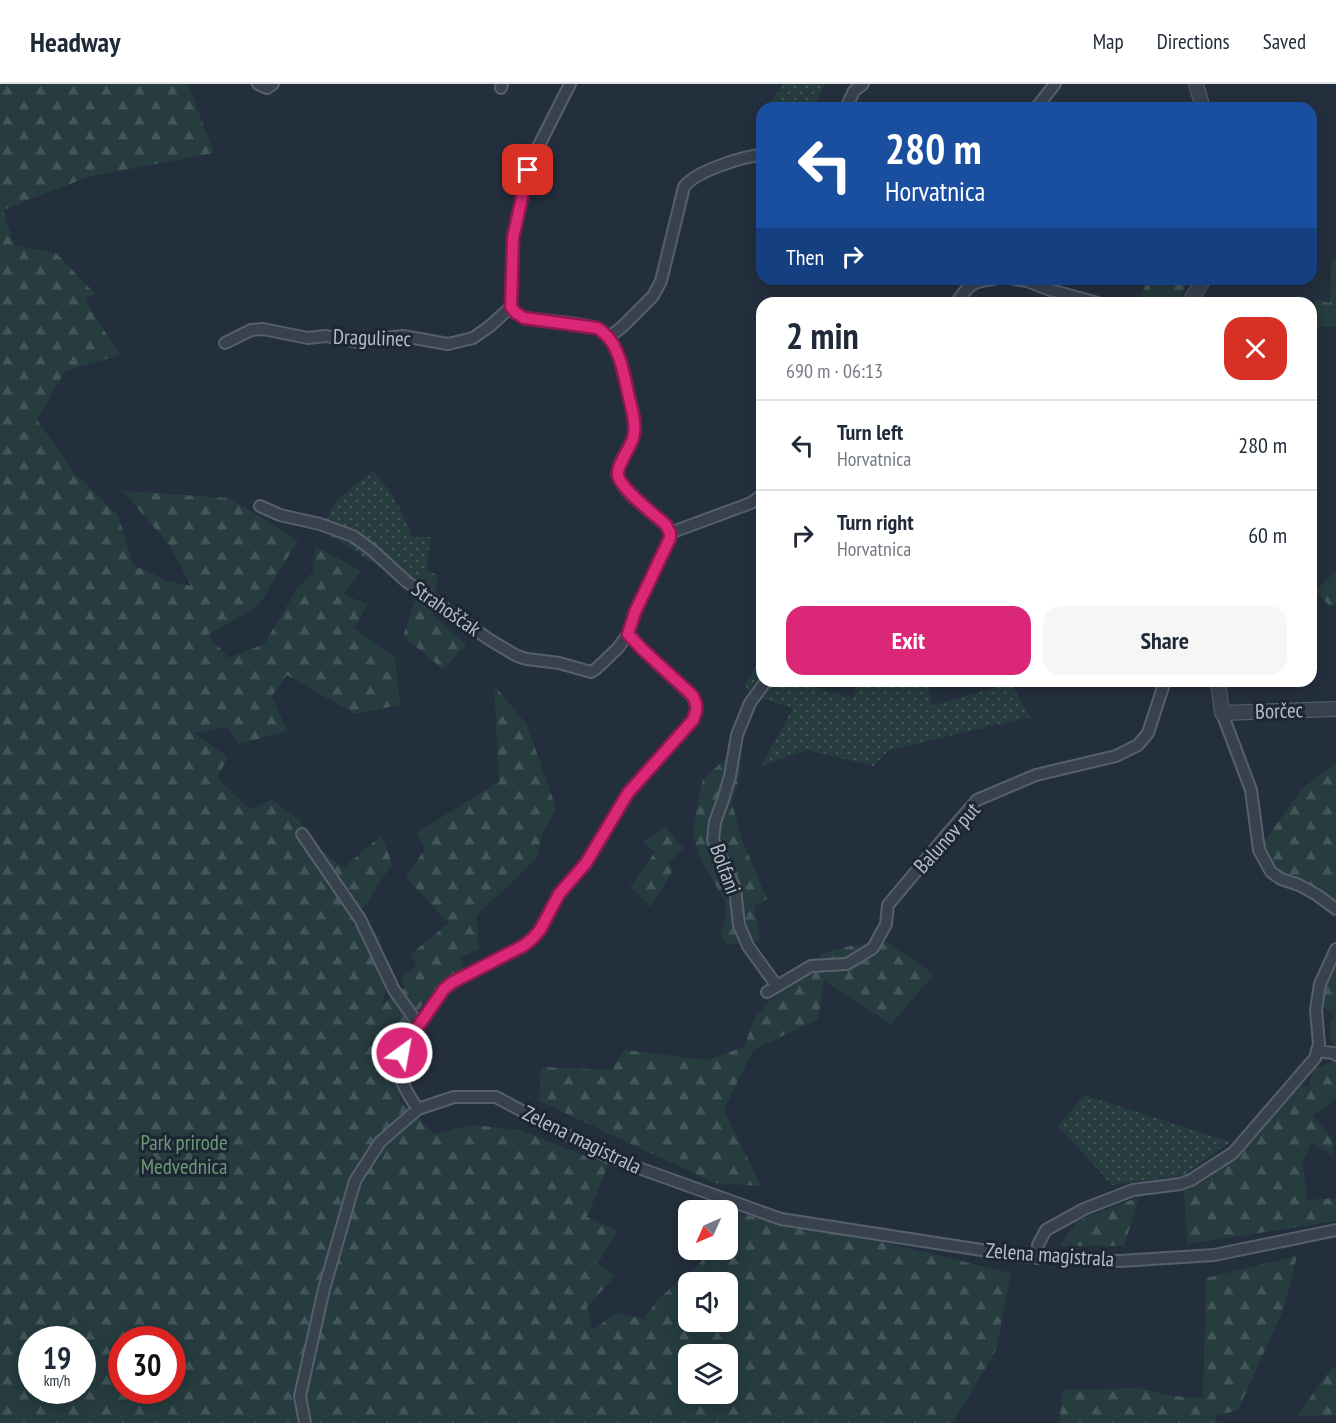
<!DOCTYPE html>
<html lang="en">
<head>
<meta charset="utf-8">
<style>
	:root { --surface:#fff; --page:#f6f6f7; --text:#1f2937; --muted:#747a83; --line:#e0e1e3; --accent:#db2777 }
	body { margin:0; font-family:"PT Sans Narrow",sans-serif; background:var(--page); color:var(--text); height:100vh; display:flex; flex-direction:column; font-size:22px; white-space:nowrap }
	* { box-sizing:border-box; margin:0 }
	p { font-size:20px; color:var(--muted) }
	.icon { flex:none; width:33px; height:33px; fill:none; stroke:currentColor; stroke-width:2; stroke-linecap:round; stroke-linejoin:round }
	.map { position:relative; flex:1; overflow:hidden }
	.drawer { position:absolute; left:756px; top:213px; width:561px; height:390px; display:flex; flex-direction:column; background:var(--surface); border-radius:18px; box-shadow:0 3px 15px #0003 }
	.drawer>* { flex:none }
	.banner { position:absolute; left:756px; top:18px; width:561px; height:183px; border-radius:18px; box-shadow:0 3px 15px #0003; background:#1a4fa0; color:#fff; overflow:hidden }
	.needle { width:39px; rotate:225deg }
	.controls { position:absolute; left:678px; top:1116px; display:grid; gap:12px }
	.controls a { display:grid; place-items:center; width:60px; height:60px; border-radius:12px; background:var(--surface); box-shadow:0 3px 15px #0003; font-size:30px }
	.speed { position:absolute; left:18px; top:1242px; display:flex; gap:12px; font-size:30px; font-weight:700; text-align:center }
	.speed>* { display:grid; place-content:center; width:78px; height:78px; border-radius:50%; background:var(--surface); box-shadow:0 3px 15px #0003; line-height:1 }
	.speed small { font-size:15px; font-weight:400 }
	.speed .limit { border:9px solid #d22; background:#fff; color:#111 }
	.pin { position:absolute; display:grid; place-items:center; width:51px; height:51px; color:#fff; margin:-26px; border-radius:12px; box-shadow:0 3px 9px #0006 }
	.me { position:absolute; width:66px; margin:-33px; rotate:32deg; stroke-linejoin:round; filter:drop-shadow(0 0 4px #0008) }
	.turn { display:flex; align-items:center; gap:21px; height:126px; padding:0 30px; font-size:27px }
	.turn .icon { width:78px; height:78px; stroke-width:2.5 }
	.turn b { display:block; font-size:42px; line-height:51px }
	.then { display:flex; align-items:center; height:57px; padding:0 30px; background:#0003; gap:12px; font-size:22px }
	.round { display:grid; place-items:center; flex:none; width:63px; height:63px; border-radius:18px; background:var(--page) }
	.headline { display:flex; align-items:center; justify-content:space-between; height:102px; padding:0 30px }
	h1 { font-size:36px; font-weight:700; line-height:45px }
	.action { display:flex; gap:12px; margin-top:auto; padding:12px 30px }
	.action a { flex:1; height:69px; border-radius:18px; background:var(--accent); color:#fff; font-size:24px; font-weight:700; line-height:69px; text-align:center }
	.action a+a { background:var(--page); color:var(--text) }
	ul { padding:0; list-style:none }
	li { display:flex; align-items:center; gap:18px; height:90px; padding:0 30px; border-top:2px solid var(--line) }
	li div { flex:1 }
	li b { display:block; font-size:22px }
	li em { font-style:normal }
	header { display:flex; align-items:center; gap:36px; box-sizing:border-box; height:84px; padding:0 30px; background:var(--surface); border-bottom:2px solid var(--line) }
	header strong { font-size:28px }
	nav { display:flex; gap:33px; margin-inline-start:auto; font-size:21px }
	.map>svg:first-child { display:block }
	.green { fill:url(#green-dots) }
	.forest { fill:url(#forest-firs); fill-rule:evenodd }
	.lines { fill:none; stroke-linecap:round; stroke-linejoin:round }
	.minor-casing { stroke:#565f6c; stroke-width:14 }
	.tertiary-casing { stroke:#565f6c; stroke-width:16 }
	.minor { stroke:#38414e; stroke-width:10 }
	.tertiary { stroke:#38414e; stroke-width:14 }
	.route-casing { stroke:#8e194d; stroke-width:15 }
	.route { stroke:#db2777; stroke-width:10 }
	.labels { text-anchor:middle; stroke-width:6; stroke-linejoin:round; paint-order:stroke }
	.street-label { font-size:21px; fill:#b4bcc9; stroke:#1d2633 }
	.park-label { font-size:21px; fill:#6b9a76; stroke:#1d2633 }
</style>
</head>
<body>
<header>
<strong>Headway</strong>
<nav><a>Map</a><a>Directions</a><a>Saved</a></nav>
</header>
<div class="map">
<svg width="1336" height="1339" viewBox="0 0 1336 1339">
	<defs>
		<pattern id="green-dots" width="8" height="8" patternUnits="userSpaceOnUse" patternTransform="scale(1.5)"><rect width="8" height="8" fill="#263c3f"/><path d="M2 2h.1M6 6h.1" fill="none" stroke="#435659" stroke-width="1.8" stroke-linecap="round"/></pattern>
		<pattern id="forest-firs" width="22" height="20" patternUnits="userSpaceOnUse" patternTransform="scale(1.5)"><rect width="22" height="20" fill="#263c3f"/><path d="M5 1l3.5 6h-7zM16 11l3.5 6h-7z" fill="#435659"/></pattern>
	</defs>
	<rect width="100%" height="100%" fill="#242f3e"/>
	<path class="green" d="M 783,0 L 825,0 L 813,24 L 767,24 Z
		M 373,387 C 390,406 404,428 412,453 L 431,453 L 426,486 L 419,507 L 321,446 L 337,416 Z
		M 762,572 L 762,597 L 793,597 L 853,614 L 858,597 L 928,597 L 931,622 L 1011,599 L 1030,633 L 889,666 L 874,682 L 807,666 L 761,682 L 793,624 L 750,611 L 745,600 Z
		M 1084,1011 L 1230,1058 L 1184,1091 L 1112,1101 L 1058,1042 Z"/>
	<path class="forest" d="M 0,0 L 188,0 L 214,69 L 88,93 L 3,126 L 14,161 L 56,169 L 95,210 L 85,216 L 120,271 L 65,287 L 37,336 L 76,391 L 118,431 L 133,481 L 168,497 L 191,502 L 170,462 L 123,407 L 229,414 L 298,456 L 259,521 L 208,551 L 229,574 L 264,560 L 297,505 L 313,488 L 315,462 L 361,487 L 344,510 L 367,521 L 354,544 L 395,573 L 400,621 L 355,630 L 287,591 L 272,612 L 287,647 L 239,660 L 228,643 L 194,649 L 228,673 L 217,694 L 250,725 L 272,716 L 299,735 L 315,761 L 343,784 L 382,751 L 392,780 L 352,840 L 369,845 L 380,853 L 378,867 L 388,876 L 393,886 L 381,921 L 405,904 L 401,892 L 417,882 L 411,870 L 449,839 L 406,794 L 425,765 L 417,749 L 499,697 L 494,601 L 527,641 L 556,724 L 541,752 L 538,773 L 476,832 L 479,865 L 461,874 L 465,889 L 434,906 L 400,951 L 400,1017 L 434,1050 L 473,1041 L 520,1046 L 608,1081 L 587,1133 L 618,1147 L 597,1179 L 615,1192 L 587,1223 L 593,1246 L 616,1229 L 644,1235 L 658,1215 L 699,1180 L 710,1166 L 728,1166 L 728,1142 L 737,1129 L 864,1154 L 1011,1189 L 996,1266 L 953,1339 L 0,1339 ZM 688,1198 L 728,1198 L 728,1238 L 688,1238 ZM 32,1256 L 82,1256 L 82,1306 L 32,1306 ZM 122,1256 L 172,1256 L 172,1306 L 122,1306 ZM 688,1270 L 728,1270 L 728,1310 L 688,1310 Z
		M 1336,174 L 1336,242 L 1311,243 L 1311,220 L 1318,216 L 1330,219 L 1332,175 Z
		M 1149,195 L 1191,195 L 1176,219 L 1148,219 L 1137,217 Z
		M 426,486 L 437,491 L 433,532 L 467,561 L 443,585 L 403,552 Z
		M 1336,487 L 1336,521 L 1330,523 L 1315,506 Z
		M 725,675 L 743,680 L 732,719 L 741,753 L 767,815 L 754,823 L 761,857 L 726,861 L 720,848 L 725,840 L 725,817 L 700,774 L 692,748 L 703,695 Z
		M 1336,678 L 1336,823 L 1301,798 L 1275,784 L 1262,761 L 1301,706 Z
		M 665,742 L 683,764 L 676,773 L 667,777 L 673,786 L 651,823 L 630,803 L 655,768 L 643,758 Z
		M 886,858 L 934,890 L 891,940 L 824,897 L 818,935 L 753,966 L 724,1026 L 761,1102 L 715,1099 L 539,1017 L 541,983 L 612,986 L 625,966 L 707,976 L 744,963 L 755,933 L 780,906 L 824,869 L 850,862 Z
		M 1336,875 L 1336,968 L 1329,948 L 1334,929 L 1323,924 L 1325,900 Z
		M 1336,977 L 1336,1014 L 1313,1032 L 1332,1054 L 1333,1072 L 1311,1058 L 1303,1079 L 1307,1116 L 1336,1114 L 1336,1137 L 1187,1160 L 1184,1106 L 1204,1098 L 1251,1060 L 1271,1031 L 1299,1000 L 1308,1004 L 1313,985 Z
		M 1139,1113 L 1124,1162 L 1060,1162 L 1077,1137 Z
		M 1297,1172 L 1283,1226 L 1238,1326 L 1215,1332 L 1217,1339 L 1059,1339 L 1063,1306 L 1138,1304 L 1172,1312 L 1203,1314 L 1206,1194 Z
		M 1332,1283 L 1336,1283 L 1336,1331 L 1297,1332 Z"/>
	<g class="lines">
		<defs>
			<path id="minor" d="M 258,0 L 267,4 L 273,0
				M 501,4 L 502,0
				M 846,24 L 854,7 L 863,0
				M 1036,24 L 1055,0
				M 1014,195 L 1027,197 L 1050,206 L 1098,219
				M 956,219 C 968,202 972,197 994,195
				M 608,254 L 622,243 L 653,212 L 661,197 L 684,103 C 694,88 743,72 762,71
				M 225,259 L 251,246 L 263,245 L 308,254 L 326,252 L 357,258 L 366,258 L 384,254 L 403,252 L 448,260 L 473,254 L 490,242 L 511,223
				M 260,422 L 280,431 L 320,440 L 353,452 L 372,466 L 407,498 L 490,556 L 517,572 L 527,575 L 559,579 L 591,588 L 596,585 L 618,564 L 628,550 L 635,528 L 670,454 L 670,449 L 666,441 C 653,429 623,409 618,392 C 615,381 632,362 634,350 C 636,333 629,316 626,300 C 622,282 617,258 601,246 C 593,240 537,236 524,234 L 516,229 L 511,223 L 513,154 L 528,86 L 531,77 L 570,0
				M 670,449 L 751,419 L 762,411
				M 766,597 L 750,619 L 737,651 L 730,692 L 723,716 L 715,738 L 713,756 L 735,804 L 739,841 L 748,862 L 777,902
				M 1222,629 L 1251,706 L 1259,766 L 1271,788 L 1281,795 L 1299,801 L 1317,811 L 1336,825
				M 302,750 L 360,835 L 394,906 L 419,941
				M 767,908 L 811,882 L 847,880 L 873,864 L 886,840 L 888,821 L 949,748 L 977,716 L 1036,691 L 1116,672 L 1138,661 L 1148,649 L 1165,597
				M 1317,967 L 1333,969 L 1336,971
				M 418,1025 C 388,983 398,973 424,934 C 433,921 440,907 453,898 L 523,862 L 532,855 L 540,846 L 559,810 L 586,779 L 628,709 L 693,636 C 697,626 698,620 691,611 L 642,565 L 628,550
				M 1037,1174 L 1038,1161 L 1046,1146 L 1084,1125 L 1133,1106 L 1180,1100 L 1191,1096 L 1233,1069 L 1315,974 L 1319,960 L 1316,926 L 1320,900 L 1336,865
				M 305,1339 L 300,1312 L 324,1205 L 355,1097 L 380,1058 L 418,1025 L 454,1013 L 496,1013 L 608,1073 L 781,1135 L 1020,1172 L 1120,1177 L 1214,1171 L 1336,1146"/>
			<path id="tertiary" d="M 1196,0 L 1203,24
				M 1189,219 L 1204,195
				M 1218,597 L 1222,629 L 1336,625"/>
		</defs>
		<use href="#minor" class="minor-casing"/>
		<use href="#tertiary" class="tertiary-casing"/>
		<use href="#minor" class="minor"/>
		<use href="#tertiary" class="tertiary"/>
	</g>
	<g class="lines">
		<defs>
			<path id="route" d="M 402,969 L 404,963 L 444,905 L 453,898 L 523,862 L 532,855 L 540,846 L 559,810 L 586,779 L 628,709 L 693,636 C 697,626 698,620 692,611 L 642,565 L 628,550 L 635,528 L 670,454 L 670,449 L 666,441 C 654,430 623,407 618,392 C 616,382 630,365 633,354 C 637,340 631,323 628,309 C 623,287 619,256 597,244 L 524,234 L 516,229 L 511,223 L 513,154 L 528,86"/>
		</defs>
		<use href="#route" class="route-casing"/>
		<use href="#route" class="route"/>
	</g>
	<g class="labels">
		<g class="street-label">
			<text transform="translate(372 254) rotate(2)" y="7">Dragulinec</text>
			<text transform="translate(446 525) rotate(35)" y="7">Strahoščak</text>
			<text transform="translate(1279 627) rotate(-2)" y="7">Borčec</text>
			<text transform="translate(947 754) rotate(-48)" y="7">Balunov put</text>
			<text transform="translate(725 785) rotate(70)" y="7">Bolfani</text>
			<text transform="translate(582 1056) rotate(26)" y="7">Zelena magistrala</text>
			<text transform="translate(1050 1171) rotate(4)" y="7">Zelena magistrala</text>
		</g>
		<g class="park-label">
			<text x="184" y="1066">Park prirode<tspan x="184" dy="24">Medvednica</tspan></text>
		</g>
	</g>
</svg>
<div class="controls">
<a><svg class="needle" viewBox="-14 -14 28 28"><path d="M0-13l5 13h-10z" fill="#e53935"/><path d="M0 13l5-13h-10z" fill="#747a83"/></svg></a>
<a><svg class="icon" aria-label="sound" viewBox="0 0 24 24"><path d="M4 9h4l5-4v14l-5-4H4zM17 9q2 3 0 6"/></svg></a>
<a><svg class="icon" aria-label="layers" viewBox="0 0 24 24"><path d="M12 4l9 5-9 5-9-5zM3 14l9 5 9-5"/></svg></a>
</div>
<div class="speed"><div>19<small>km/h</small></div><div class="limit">30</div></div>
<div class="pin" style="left:528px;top:86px;background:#d93025"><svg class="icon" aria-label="arrive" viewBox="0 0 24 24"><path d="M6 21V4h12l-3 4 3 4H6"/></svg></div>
<svg class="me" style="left:402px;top:969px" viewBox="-20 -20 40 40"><circle r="17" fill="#db2777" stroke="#fff" stroke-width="3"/><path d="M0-11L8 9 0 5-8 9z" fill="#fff"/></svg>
<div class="banner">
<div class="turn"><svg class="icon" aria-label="left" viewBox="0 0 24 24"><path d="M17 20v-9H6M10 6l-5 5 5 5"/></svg><div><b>280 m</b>Horvatnica</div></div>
<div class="then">Then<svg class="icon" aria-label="right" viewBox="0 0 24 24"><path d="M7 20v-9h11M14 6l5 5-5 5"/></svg></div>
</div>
<section class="drawer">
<div class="headline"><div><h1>2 min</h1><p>690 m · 06:13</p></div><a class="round" style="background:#d93025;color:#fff"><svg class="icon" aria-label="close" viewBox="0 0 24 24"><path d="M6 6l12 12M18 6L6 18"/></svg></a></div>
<ul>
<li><svg class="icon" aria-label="left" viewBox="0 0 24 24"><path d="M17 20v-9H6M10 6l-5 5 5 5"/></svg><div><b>Turn left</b><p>Horvatnica</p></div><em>280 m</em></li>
<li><svg class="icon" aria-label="right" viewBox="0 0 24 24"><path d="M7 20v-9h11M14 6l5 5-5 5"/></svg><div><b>Turn right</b><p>Horvatnica</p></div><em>60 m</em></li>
</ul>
<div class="action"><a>Exit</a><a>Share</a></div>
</section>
</div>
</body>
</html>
